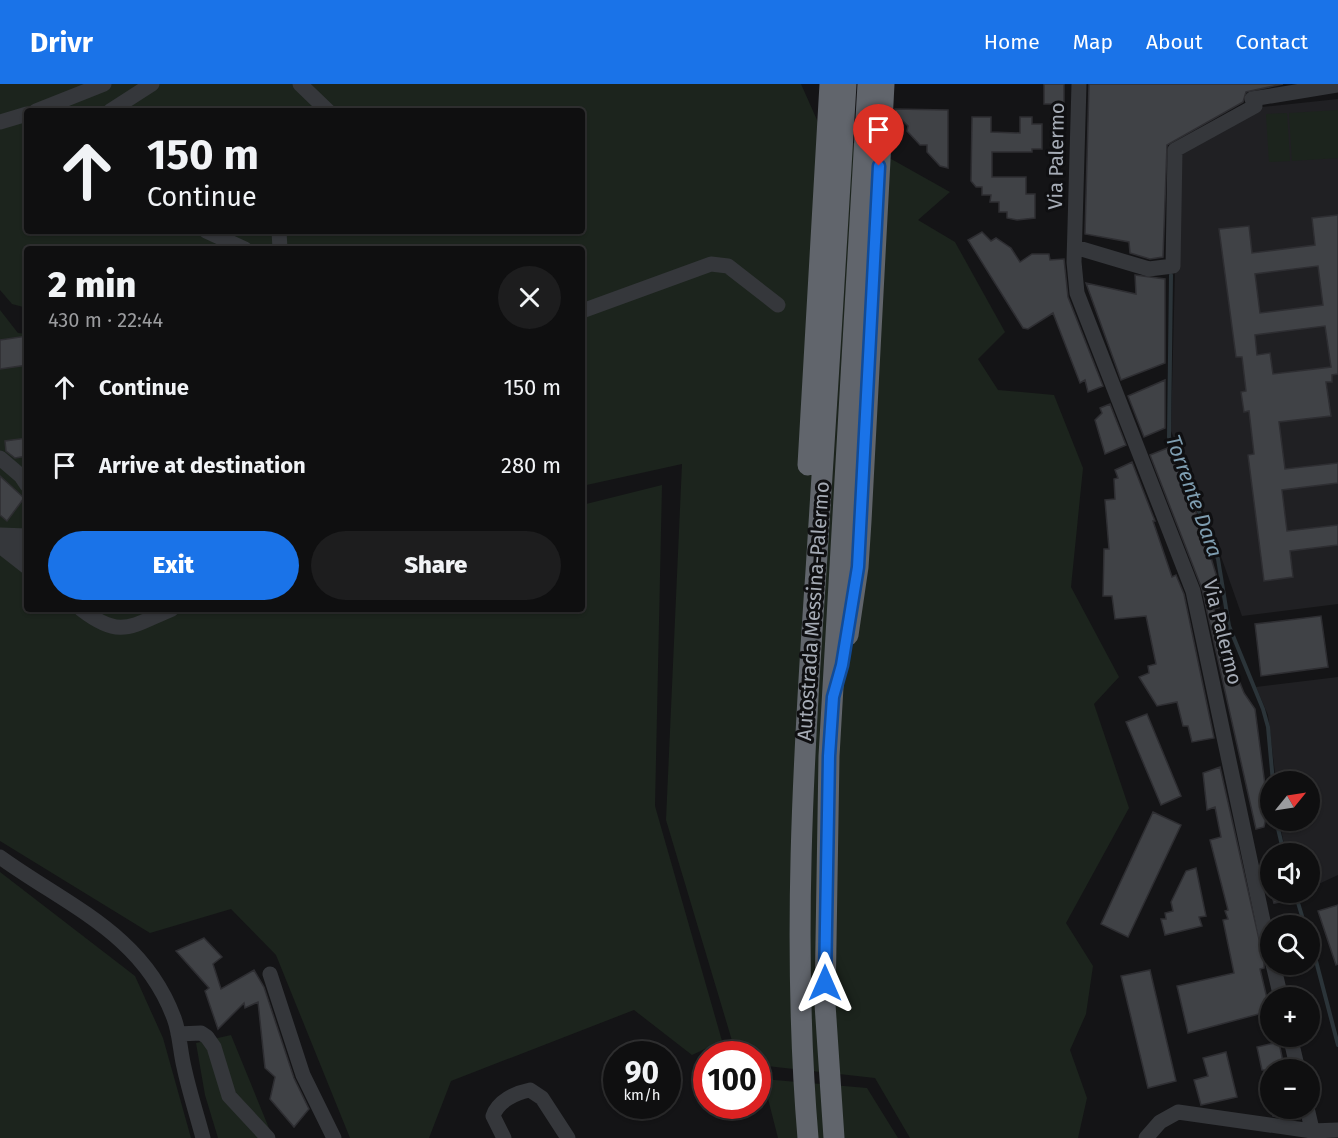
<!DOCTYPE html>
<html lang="en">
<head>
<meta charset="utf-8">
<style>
	:root { --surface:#0f0f10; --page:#1d1d1e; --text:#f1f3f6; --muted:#9b9c9f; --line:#2f2f30; --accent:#1a73e8 }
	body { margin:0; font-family:"Fira Sans",sans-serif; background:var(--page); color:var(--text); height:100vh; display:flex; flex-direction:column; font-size:22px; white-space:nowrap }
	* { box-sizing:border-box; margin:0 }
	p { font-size:20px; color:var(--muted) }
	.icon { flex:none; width:33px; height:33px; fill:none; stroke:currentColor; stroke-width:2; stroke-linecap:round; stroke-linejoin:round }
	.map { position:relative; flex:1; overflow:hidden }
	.panel { position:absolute; left:24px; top:162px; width:561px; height:366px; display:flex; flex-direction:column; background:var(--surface); border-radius:6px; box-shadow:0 2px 4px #0004,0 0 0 2px var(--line) }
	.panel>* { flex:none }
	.hud { position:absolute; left:24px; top:24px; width:561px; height:126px; border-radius:6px; box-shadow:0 2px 4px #0004,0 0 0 2px var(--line); background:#0f0f10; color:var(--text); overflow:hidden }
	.needle { width:39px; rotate:60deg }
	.controls { position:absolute; left:1260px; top:687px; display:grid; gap:12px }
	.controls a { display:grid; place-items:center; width:60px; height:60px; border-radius:50%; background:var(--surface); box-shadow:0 2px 4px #0004,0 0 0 2px var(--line); font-size:30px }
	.speed { position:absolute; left:603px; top:957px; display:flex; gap:12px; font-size:30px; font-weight:700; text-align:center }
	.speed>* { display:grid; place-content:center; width:78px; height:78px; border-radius:50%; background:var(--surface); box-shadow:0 2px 4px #0004,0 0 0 2px var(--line); line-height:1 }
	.speed small { font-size:15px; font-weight:400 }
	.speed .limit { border:9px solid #d22; background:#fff; color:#111 }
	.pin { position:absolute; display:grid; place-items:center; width:51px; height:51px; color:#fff; margin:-62px -26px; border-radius:50% 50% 50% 0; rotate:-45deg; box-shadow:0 0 6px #0007 }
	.pin .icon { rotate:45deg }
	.me { position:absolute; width:66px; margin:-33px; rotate:0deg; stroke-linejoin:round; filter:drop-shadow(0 0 4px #0008) }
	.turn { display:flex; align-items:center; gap:21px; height:126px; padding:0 24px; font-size:27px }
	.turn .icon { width:78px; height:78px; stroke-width:2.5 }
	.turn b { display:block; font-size:42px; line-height:51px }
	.round { display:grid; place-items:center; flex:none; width:63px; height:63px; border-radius:32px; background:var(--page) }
	.head { display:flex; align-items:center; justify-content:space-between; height:102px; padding:0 24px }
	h1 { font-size:36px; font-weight:800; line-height:45px }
	.primary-button { display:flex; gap:12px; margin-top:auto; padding:12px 24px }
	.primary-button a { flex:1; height:69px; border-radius:36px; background:var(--accent); color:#fff; font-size:24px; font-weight:800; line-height:69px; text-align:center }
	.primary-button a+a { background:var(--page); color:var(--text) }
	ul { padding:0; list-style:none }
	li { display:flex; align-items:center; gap:18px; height:78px; padding:0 24px }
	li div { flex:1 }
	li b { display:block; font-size:22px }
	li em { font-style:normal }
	header { display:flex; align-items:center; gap:36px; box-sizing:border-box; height:84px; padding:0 30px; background:var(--accent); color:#fff }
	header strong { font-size:28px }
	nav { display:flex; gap:33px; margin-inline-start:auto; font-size:21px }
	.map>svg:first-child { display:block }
	.built { fill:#202023 }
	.green { fill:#1c241d; fill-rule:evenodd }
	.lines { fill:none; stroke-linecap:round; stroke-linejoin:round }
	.stream { stroke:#2b3439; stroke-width:4 }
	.building { fill:#404246; stroke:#2e2e32; stroke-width:1.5; fill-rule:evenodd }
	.minor { stroke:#35373b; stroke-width:15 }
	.highway { stroke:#61656c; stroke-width:21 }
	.route-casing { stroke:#114b97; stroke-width:15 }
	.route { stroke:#1a73e8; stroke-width:10 }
	.labels { text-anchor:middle; stroke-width:6; stroke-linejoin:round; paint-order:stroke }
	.street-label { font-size:20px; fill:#a6acb6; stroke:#0f0f11 }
	.water-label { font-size:21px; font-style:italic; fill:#7e9db0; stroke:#0f0f11 }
</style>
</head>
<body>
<header>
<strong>Drivr</strong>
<nav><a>Home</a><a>Map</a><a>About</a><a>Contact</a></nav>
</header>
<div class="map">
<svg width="1338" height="1054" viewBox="0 0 1338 1054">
	<rect width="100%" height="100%" fill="#141416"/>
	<path class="built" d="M 1338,15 L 1338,520 L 1242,532 L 1217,461 L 1171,347 L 1178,67 L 1262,23 Z
		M 1338,593 L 1338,791 L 1310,804 L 1310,770 L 1286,769 L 1279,737 L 1310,736 L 1310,698 L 1276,697 L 1268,631 L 1256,603 Z"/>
	<path class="green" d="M 0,0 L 801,0 L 821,45 L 893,76 L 950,108 L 918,136 L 955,158 L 1005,248 L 978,275 L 998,306 L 1054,311 L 1083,384 L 1071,503 L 1119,593 L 1094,620 L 1129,724 L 1066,839 L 1093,882 L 1086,930 L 1070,966 L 1087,1014 L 1078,1054 L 910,1054 L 875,994 L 758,981 L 758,970 L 736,970 L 666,736 L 682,380 L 582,402 L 582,165 L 27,165 L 27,224 L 12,220 L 0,206 ZM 27,27 L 582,27 L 582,147 L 27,147 Z
		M 1338,26 L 1338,74 L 1292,77 L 1289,29 Z
		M 1287,29 L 1290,77 L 1269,78 L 1266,30 Z
		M 0,226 L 18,249 L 27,250 L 27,525 L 582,525 L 582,421 L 662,401 L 655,722 L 722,957 L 692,971 L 634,926 L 451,997 L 429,1054 L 350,1054 L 276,871 L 231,825 L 150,849 L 0,757 Z
		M 0,788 L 135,892 L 163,954 L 191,1054 L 0,1054 Z
		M 231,951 L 273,1054 L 218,1054 L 205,1011 L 196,959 Z
		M 763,995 L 867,1004 L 898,1054 L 778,1054 Z"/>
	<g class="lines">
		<path class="stream" d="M 1171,191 L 1169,353 L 1218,475 L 1229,542 L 1263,625 L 1268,643 L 1273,698
			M 1276,736 L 1284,770
			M 1296,812 L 1305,842
			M 1310,854 L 1338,961"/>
	</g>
	<path class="building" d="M 1044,0 L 1064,0 L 1064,20 L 1044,20 Z
		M 1089,0 L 1283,0 L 1246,8 L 1243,18 L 1167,61 L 1163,173 L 1150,175 L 1130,169 L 1129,158 L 1085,150 Z
		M 895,25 L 948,26 L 948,84 L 940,82 L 927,68 L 927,61 L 920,61 L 907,47 L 908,42 L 895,29 Z
		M 972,33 L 991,33 L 991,48 L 1020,49 L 1020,33 L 1032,33 L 1032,40 L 1042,40 L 1042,65 L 1032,65 L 1032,68 L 992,68 L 992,93 L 1026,93 L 1026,110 L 1035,110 L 1035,134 L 1017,136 L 1007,134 L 1007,128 L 999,128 L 999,118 L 990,118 L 991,111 L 982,111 L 982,103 L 976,103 L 971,97 Z
		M 1338,131 L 1338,290 L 1332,291 L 1332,298 L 1326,298 L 1331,332 L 1279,338 L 1285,385 L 1338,379 L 1338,399 L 1282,406 L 1287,447 L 1338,441 L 1338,461 L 1290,467 L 1293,493 L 1264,497 L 1248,371 L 1254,370 L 1249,327 L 1244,328 L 1241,308 L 1246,307 L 1242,273 L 1236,273 L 1219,145 L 1249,142 L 1252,169 L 1315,161 L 1312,134 ZM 1318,182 L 1323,221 L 1260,229 L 1255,190 ZM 1325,242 L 1331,283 L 1273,290 L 1270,269 L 1257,271 L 1255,251 Z
		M 982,148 L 991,157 L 996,154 L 1011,164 L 1020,178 L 1032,170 L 1049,170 L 1050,176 L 1064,175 L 1068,213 L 1103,302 L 1088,308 L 1085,296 L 1080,299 L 1053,229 L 1028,245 L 1023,244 L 968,156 Z
		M 1135,191 L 1165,195 L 1165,279 L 1121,296 L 1086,199 L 1136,210 Z
		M 27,252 L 27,281 L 0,285 L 0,256 Z
		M 1165,296 L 1165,344 L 1144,353 L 1128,312 Z
		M 1110,320 L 1126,361 L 1105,370 L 1095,336 L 1102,329 L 1100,324 Z
		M 27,354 L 27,372 L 15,374 L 6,367 L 5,357 Z
		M 1170,363 L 1201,441 L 1222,510 L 1218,513 L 1219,524 L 1214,525 L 1218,546 L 1225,549 L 1231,560 L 1226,564 L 1244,609 L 1255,625 L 1268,724 L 1264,743 L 1256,745 L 1202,505 L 1150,371 Z
		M 1132,378 L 1155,437 L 1153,437 L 1172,493 L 1176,491 L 1184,510 L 1214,654 L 1192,658 L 1188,642 L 1183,642 L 1177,618 L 1157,622 L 1139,593 L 1149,589 L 1148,582 L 1156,580 L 1146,532 L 1115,535 L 1112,512 L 1103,512 L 1104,465 L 1109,465 L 1105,416 L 1115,415 L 1114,395 L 1118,394 L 1115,386 Z
		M 0,392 L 24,414 L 7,437 L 0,431 Z
		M 1321,532 L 1328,583 L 1261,592 L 1255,540 Z
		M 1147,630 L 1181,712 L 1161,721 L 1126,638 Z
		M 1220,683 L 1264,877 L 1264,884 L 1260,885 L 1270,927 L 1188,949 L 1177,902 L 1234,889 L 1223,836 L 1228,835 L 1225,827 L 1228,826 L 1210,756 L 1221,753 L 1215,723 L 1207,726 L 1203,689 Z
		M 1153,728 L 1181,741 L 1128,853 L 1101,840 Z
		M 1196,784 L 1206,832 L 1199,833 L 1202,842 L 1165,851 L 1161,835 L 1166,835 L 1165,829 L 1173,827 L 1171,818 L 1186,787 Z
		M 1271,808 L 1302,808 L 1303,813 L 1274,819 Z
		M 1338,821 L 1338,880 L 1336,881 L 1318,827 Z
		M 204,854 L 222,873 L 213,880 L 221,905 L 254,886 L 264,903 L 294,994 L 309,1025 L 294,1043 L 270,1015 L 275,993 L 265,984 L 258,918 L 245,924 L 244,919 L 218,945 L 205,907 L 209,904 L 176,867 Z
		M 1150,886 L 1176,997 L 1148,1004 L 1121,892 Z
		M 1279,958 L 1283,978 L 1280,978 L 1281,986 L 1262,986 L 1257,963 Z
		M 1226,968 L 1237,1013 L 1201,1021 L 1194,996 L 1208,992 L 1203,974 Z
		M 1271,1024 L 1297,1024 L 1300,1035 L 1273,1032 Z"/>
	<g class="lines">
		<path class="minor" d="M 300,0 L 328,27
			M 1079,0 L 1074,178 L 1077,209 L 1193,507 L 1270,870
			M 36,27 L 104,0
			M 110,27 L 152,0
			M 0,38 L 27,30
			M 206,147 L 245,165
			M 279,147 L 280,165
			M 1075,163 L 1149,185 L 1173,182 L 1175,66 L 1255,22 L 1252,15 L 1338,1
			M 582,227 L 711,180 L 728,182 L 778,221
			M 0,374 L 21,392 L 27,401
			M 0,451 L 27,452
			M 0,462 L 27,483
			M 0,462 L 27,463
			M 81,525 C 121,556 131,542 172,525
			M 0,773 C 68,822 143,850 174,934 C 180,950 180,967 184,983 C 189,1007 197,1031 203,1054
			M 1273,880 L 1281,914
			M 270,890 L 303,991 L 334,1054
			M 178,950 L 201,949 L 207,953 L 214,963 L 229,1012 L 268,1054
			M 1290,952 L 1298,986
			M 1307,1024 L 1314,1054
			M 504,1054 L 493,1032 C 498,1017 515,1009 530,1006 L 542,1014 L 568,1054
			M 1146,1054 L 1160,1038 L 1178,1028 L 1312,1047 L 1338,1046"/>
		<path class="highway" d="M 808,381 L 830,0
			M 848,551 L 858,483 L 861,437 L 884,0
			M 808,1054 C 792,865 803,676 816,487 C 826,325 837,162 846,0
			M 834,1054 L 825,920 L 829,672 L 868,0"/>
	</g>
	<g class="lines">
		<defs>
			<path id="route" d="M 825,899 L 829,672 L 833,613 L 842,581 L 858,483 L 879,82"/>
		</defs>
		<use href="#route" class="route-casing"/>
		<use href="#route" class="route"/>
	</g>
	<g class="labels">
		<g class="street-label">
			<text transform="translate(1056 72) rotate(-89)" y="7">Via Palermo</text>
			<text transform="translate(813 527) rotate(-86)" y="7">Autostrada Messina-Palermo</text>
			<text transform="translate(1223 548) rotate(76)" y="7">Via Palermo</text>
		</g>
		<g class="water-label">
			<text transform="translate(1194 412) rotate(70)" y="7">Torrente Dara</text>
		</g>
	</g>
</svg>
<div class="controls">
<a><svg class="needle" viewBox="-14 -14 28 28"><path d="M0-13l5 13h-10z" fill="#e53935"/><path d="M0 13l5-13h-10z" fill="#9b9c9f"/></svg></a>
<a><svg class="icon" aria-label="sound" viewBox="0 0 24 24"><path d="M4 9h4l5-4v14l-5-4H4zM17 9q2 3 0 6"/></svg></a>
<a><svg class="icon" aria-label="search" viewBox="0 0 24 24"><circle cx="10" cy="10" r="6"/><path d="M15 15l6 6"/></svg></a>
<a>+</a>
<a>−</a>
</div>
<div class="speed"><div>90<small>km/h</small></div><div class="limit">100</div></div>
<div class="pin" style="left:879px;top:82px;background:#d93025"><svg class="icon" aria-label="arrive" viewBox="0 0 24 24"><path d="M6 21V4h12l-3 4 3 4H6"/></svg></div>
<svg class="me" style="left:825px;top:899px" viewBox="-20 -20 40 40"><path d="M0-17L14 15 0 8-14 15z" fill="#1a73e8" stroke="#fff" stroke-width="4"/></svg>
<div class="hud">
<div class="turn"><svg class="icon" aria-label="ahead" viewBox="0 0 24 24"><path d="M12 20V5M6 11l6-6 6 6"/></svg><div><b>150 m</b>Continue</div></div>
</div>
<section class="panel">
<div class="head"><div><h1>2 min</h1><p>430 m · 22:44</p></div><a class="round"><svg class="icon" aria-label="close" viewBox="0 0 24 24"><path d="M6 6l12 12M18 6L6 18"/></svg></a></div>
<ul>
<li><svg class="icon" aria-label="ahead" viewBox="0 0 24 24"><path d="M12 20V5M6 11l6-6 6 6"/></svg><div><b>Continue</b></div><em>150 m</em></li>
<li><svg class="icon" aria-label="arrive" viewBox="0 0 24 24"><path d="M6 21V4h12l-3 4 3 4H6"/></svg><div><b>Arrive at destination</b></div><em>280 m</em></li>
</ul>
<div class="primary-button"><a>Exit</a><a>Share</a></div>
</section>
</div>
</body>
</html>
